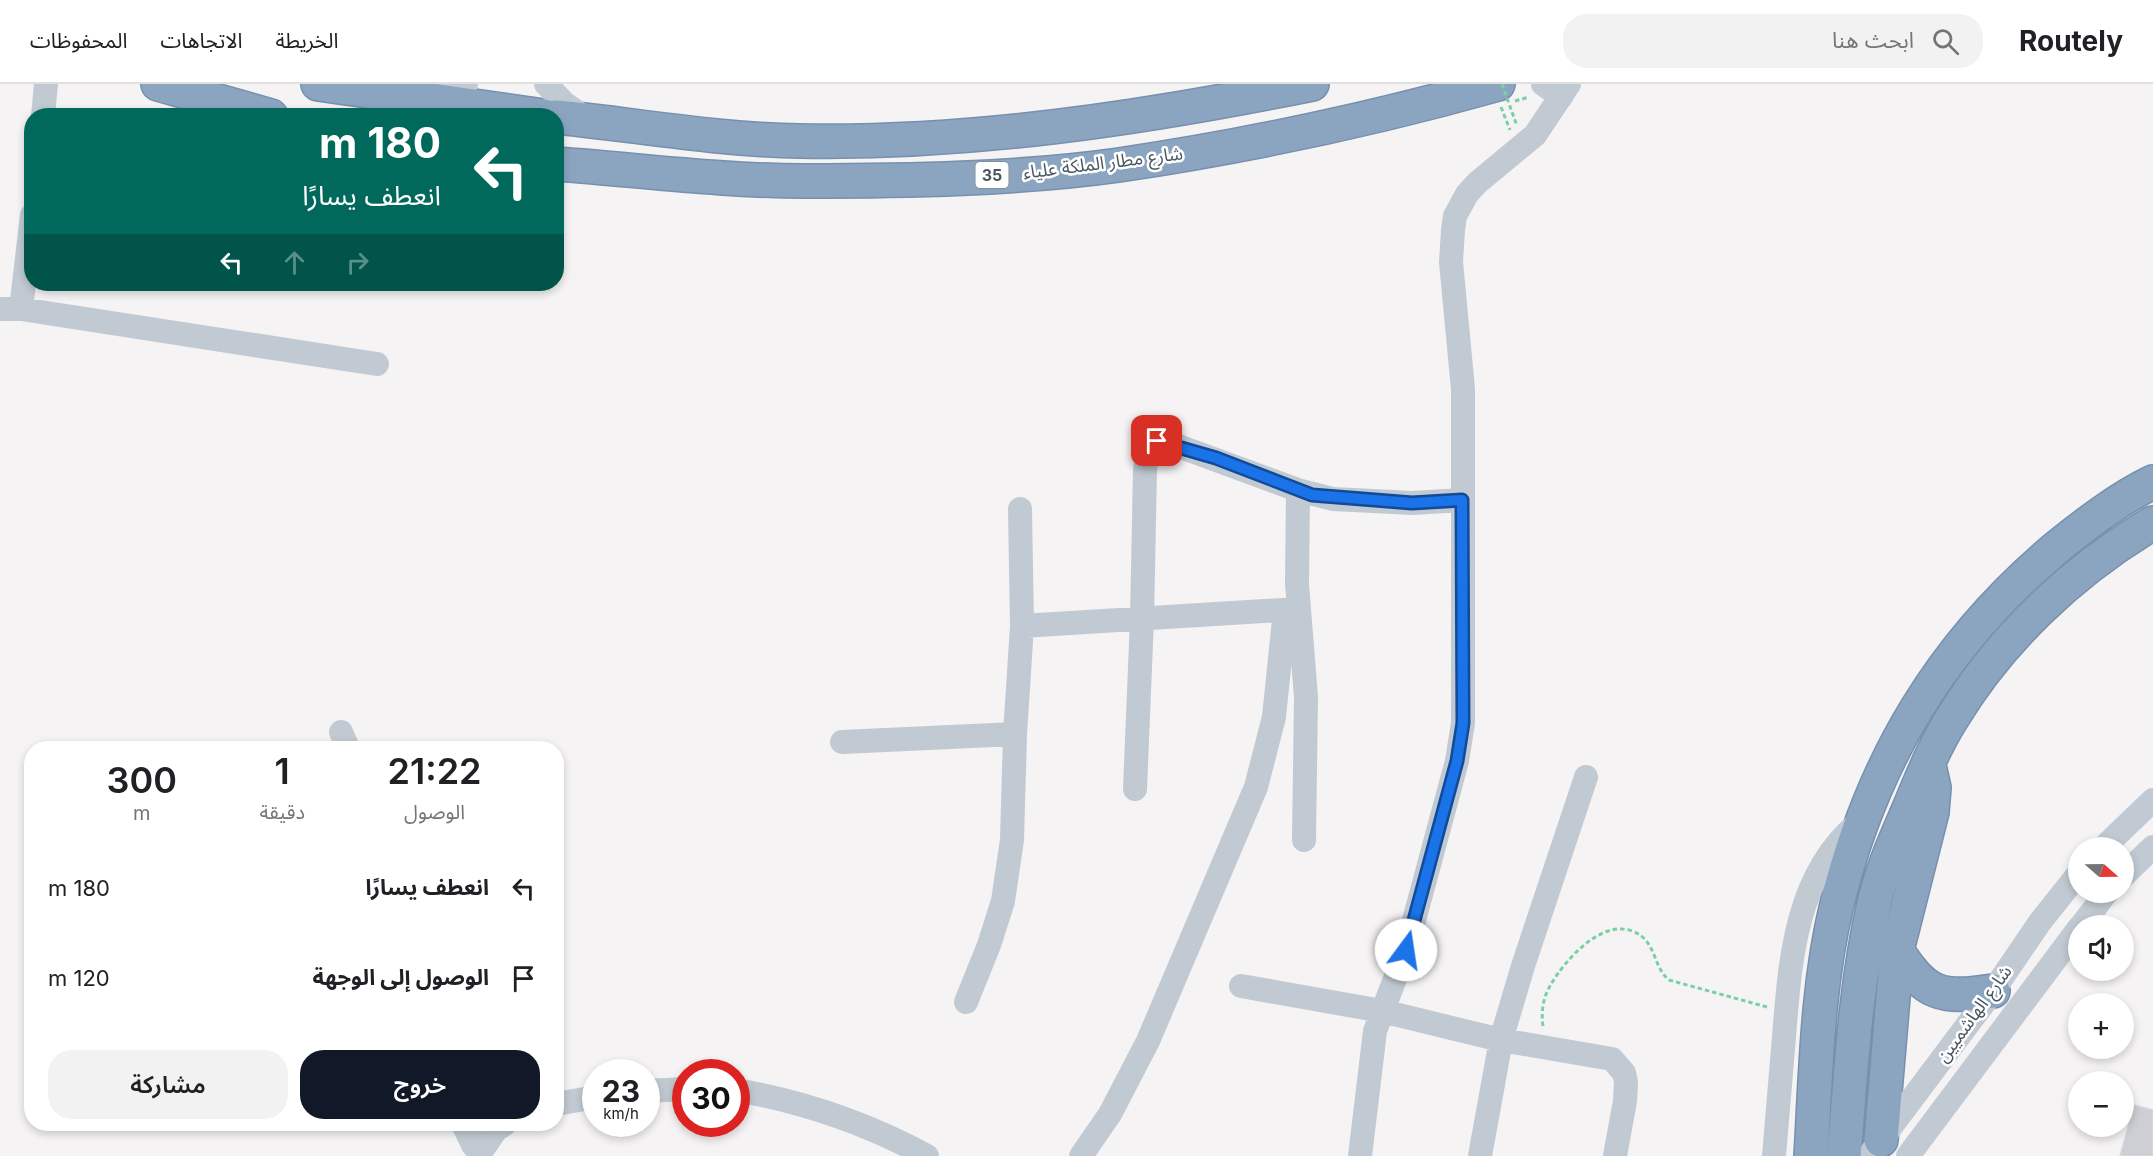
<!DOCTYPE html>
<html lang="ar">
<head>
<meta charset="utf-8">
<style>
	:root { --surface:#fff; --page:#f2f2f2; --text:#202124; --muted:#757577; --line:#e0e0e0; --accent:#111827 }
	body { margin:0; font-family:Inter,"Noto Sans Arabic",sans-serif; background:var(--page); color:var(--text); direction:rtl; height:100vh; display:flex; flex-direction:column; font-size:22px; white-space:nowrap }
	* { box-sizing:border-box; margin:0 }
	p { font-size:20px; color:var(--muted) }
	.icon { flex:none; width:33px; height:33px; fill:none; stroke:currentColor; stroke-width:2; stroke-linecap:round; stroke-linejoin:round }
	.map { position:relative; flex:1; overflow:hidden; direction:ltr }
	.details { position:absolute; left:24px; top:657px; width:540px; height:390px; display:flex; flex-direction:column; background:var(--surface); border-radius:24px; box-shadow:0 3px 9px #0003; direction:rtl }
	.details>* { flex:none }
	.guide { position:absolute; left:24px; top:24px; width:540px; height:183px; border-radius:24px; box-shadow:0 3px 9px #0003; direction:rtl; background:#00695c; color:#fff; overflow:hidden }
	.needle { width:39px; rotate:110deg }
	.buttons { position:absolute; left:2068px; top:753px; display:grid; gap:12px }
	.buttons a { display:grid; place-items:center; width:66px; height:66px; border-radius:50%; background:var(--surface); box-shadow:0 3px 9px #0003; font-size:30px }
	.speed { position:absolute; left:582px; top:975px; display:flex; gap:12px; font-size:30px; font-weight:700; text-align:center }
	.speed>* { display:grid; place-content:center; width:78px; height:78px; border-radius:50%; background:var(--surface); box-shadow:0 3px 9px #0003; line-height:1 }
	.speed small { font-size:15px; font-weight:400 }
	.speed .limit { border:9px solid #d22; background:#fff; color:#111 }
	.pin { position:absolute; display:grid; place-items:center; width:51px; height:51px; color:#fff; margin:-26px; border-radius:12px; box-shadow:0 3px 9px #0006 }
	.me { position:absolute; width:66px; margin:-33px; rotate:14deg; stroke-linejoin:round; filter:drop-shadow(0 0 4px #0008) }
	.turn { display:flex; align-items:center; gap:21px; height:126px; padding:0 24px; font-size:27px }
	.turn .icon { width:78px; height:78px; stroke-width:2.5 }
	.turn b { display:block; font-size:42px; line-height:51px }
	.lanes { display:flex; align-items:center; height:57px; padding:0 24px; background:#0003; justify-content:center; gap:30px; direction:ltr }
	.lanes .off { opacity:.35 }
	.eta { display:flex; justify-content:space-evenly; align-items:center; height:102px; text-align:center }
	.eta b { font-size:36px; font-weight:600; line-height:42px }
	.button { display:flex; gap:12px; margin-top:auto; padding:12px 24px }
	.button a { flex:1; height:69px; border-radius:24px; background:var(--accent); color:#fff; font-size:24px; font-weight:600; line-height:69px; text-align:center }
	.button a+a { background:var(--page); color:var(--text) }
	ul { padding:0; list-style:none }
	li { display:flex; align-items:center; gap:18px; height:90px; padding:0 24px }
	li div { flex:1 }
	li b { display:block; font-size:22px }
	li em { font-style:normal }
	header { display:flex; align-items:center; gap:36px; box-sizing:border-box; height:84px; padding:0 30px; background:var(--surface); border-bottom:2px solid var(--line) }
	header strong { font-size:28px }
	nav { display:flex; gap:33px; margin-inline-start:auto; font-size:21px }
	.search { width:420px; height:54px; background:var(--page); display:flex; align-items:center; gap:15px; box-sizing:border-box; padding:0 21px; border-radius:24px; color:var(--muted); font-size:22px }
	.map>svg:first-child { display:block }
	.building { fill:#cdcfd5; stroke:#d7d9de; stroke-width:1.5 }
	.lines { fill:none; stroke-linecap:round; stroke-linejoin:round }
	.highway-casing { stroke:#7690ad; stroke-width:36 }
	.path { stroke:#7ad0a6; stroke-width:3; stroke-dasharray:4.5 3; stroke-linecap:butt }
	.minor { stroke:#c1cad2; stroke-width:24 }
	.highway { stroke:#8ba5c1; stroke-width:33 }
	.path-bridge { stroke:#7ad0a6; stroke-width:3; stroke-dasharray:4.5 3; stroke-linecap:butt }
	.route-casing { stroke:#114b97; stroke-width:15 }
	.route { stroke:#1a73e8; stroke-width:10 }
	.labels { text-anchor:middle; stroke-width:5; stroke-linejoin:round; paint-order:stroke }
	.shield { fill:#fff; stroke:#808990; stroke-width:1.5 }
	.shield-label { font-size:16px; font-weight:bold; fill:#4a5661 }
	.street-label { font-size:18px; fill:#4a5661; stroke:#fff }
</style>
</head>
<body>
<header>
<strong>Routely</strong>
<div class="search"><svg class="icon" aria-label="search" viewBox="0 0 24 24"><circle cx="10" cy="10" r="6"/><path d="M15 15l6 6"/></svg>ابحث هنا</div>
<nav><a>الخريطة</a><a>الاتجاهات</a><a>المحفوظات</a></nav>
</header>
<div class="map">
<svg width="2153" height="1072" viewBox="0 0 2153 1072">
	<rect width="100%" height="100%" fill="#f5f3f3"/>
	<path class="building" d="M 2134,1021 L 2153,1026 L 2153,1072 L 2120,1072 Z"/>
	<g class="lines">
		<defs>
			<path id="highway" d="M 158,0 L 271,32
				M 318,0 L 544,32
				M 556,33 C 637,41 719,56 800,57 C 971,60 1144,34 1312,0
				M 556,80 C 639,86 722,97 804,97 C 906,97 1019,95 1119,81 C 1247,62 1374,35 1498,0
				M 1897,866 C 1925,911 1941,915 1993,907
				M 1881,1056 L 1897,866 L 1932,728 L 1934,704 L 1930,686
				M 1811,1072 C 1816,988 1817,902 1837,820 C 1872,676 1943,559 2056,464 C 2086,440 2118,415 2153,398
				M 1844,1072 C 1851,988 1855,903 1874,820 C 1881,788 1895,757 1908,727 C 1921,696 1933,665 1951,636 C 2000,555 2071,488 2153,439"/>
		</defs>
		<use href="#highway" class="highway-casing"/>
		<path class="path" d="M 1515,17 L 1529,13
			M 1501,23 L 1510,46
			M 1543,942 C 1541,928 1543,914 1550,902 C 1564,877 1601,835 1632,847 C 1657,856 1652,882 1669,896 L 1767,923"/>
		<path class="minor" d="M 546,0 L 564,19 L 587,35
			M 1543,0 L 1561,13
			M 422,8 L 466,0
			M 43,32 L 46,0
			M 0,225 L 21,225 L 377,280
			M 21,225 L 32,131
			M 1022,542 L 1298,525
			M 341,648 L 348,664
			M 842,658 L 1015,650
			M 1135,705 L 1142,535 L 1145,386 L 1148,364 L 1157,357 L 1170,359 L 1298,406
			M 1304,756 L 1306,613 L 1297,500 L 1298,406 L 1333,415 L 1412,419 L 1462,416
			M 2103,764 L 2153,716
			M 2124,791 L 2153,763
			M 2081,842 L 2107,808
			M 1241,902 L 1382,927 L 1501,956 L 1612,975 L 1624,989 L 1626,998 L 1625,1017 L 1615,1072
			M 966,918 L 989,861 L 1003,817 L 1012,756 L 1015,650 L 1022,542 L 1020,425
			M 736,1006 C 805,1018 866,1039 927,1072
			M 646,1007 L 686,1005
			M 556,1020 L 596,1013
			M 463,1040 L 473,1061 L 479,1068
			M 478,1072 L 496,1046 L 505,1040
			M 1081,1072 L 1110,1030 L 1148,957 L 1256,703 L 1274,633 L 1285,526
			M 1360,1072 L 1375,947 L 1406,866 L 1457,677 L 1463,639 L 1463,305 L 1451,178 L 1453,146 L 1455,132 L 1467,110 L 1477,99 L 1535,51 L 1569,0
			M 1480,1072 L 1501,956 L 1523,882 L 1586,693
			M 1774,1072 C 1777,1032 1781,993 1784,953 C 1790,878 1795,791 1858,739
			M 1869,1072 L 1993,907 L 2040,838 L 2079,789
			M 1908,1072 L 2079,844"/>
		<use href="#highway" class="highway"/>
		<path class="path-bridge" d="M 1502,0 L 1517,42"/>
	</g>
	<g class="lines">
		<defs>
			<path id="route" d="M 1157,357 L 1216,374 L 1312,411 L 1412,419 L 1462,416 L 1463,639 L 1457,677 L 1406,866"/>
		</defs>
		<use href="#route" class="route-casing"/>
		<use href="#route" class="route"/>
	</g>
	<g class="labels">
		<rect class="shield" x="975.5" y="78" width="33" height="26" rx="4.5"/>
		<g class="shield-label">
			<text x="992" y="97">35</text>
		</g>
		<g class="street-label">
			<text transform="translate(1103 79) rotate(-7)" y="6">شارع مطار الملكة علياء</text>
			<text transform="translate(1974 930) rotate(-54)" y="6">شارع الهاشميين</text>
		</g>
	</g>
</svg>
<div class="buttons">
<a><svg class="needle" viewBox="-14 -14 28 28"><path d="M0-13l5 13h-10z" fill="#e53935"/><path d="M0 13l5-13h-10z" fill="#757577"/></svg></a>
<a><svg class="icon" aria-label="sound" viewBox="0 0 24 24"><path d="M4 9h4l5-4v14l-5-4H4zM17 9q2 3 0 6"/></svg></a>
<a>+</a>
<a>−</a>
</div>
<div class="speed"><div>23<small>km/h</small></div><div class="limit">30</div></div>
<div class="pin" style="left:1157px;top:357px;background:#d93025"><svg class="icon" aria-label="arrive" viewBox="0 0 24 24"><path d="M6 21V4h12l-3 4 3 4H6"/></svg></div>
<svg class="me" style="left:1406px;top:866px" viewBox="-20 -20 40 40"><circle r="19" fill="#fff"/><path d="M0-13L10 11 0 6-10 11z" fill="#1a73e8"/></svg>
<div class="guide">
<div class="turn"><svg class="icon" aria-label="left" viewBox="0 0 24 24"><path d="M17 20v-9H6M10 6l-5 5 5 5"/></svg><div><b>180 m</b>انعطف يسارًا</div></div>
<div class="lanes"><svg class="icon" aria-label="left" viewBox="0 0 24 24"><path d="M17 20v-9H6M10 6l-5 5 5 5"/></svg><svg class="icon off" aria-label="ahead" viewBox="0 0 24 24"><path d="M12 20V5M6 11l6-6 6 6"/></svg><svg class="icon off" aria-label="right" viewBox="0 0 24 24"><path d="M7 20v-9h11M14 6l5 5-5 5"/></svg></div>
</div>
<section class="details">
<div class="eta">
<div><b>21:22</b><p>الوصول</p></div>
<div><b>1</b><p>دقيقة</p></div>
<div><b>300</b><p>m</p></div>
</div>
<ul>
<li><svg class="icon" aria-label="left" viewBox="0 0 24 24"><path d="M17 20v-9H6M10 6l-5 5 5 5"/></svg><div><b>انعطف يسارًا</b></div><em>180 m</em></li>
<li><svg class="icon" aria-label="arrive" viewBox="0 0 24 24"><path d="M6 21V4h12l-3 4 3 4H6"/></svg><div><b>الوصول إلى الوجهة</b></div><em>120 m</em></li>
</ul>
<div class="button"><a>خروج</a><a>مشاركة</a></div>
</section>
</div>
</body>
</html>
